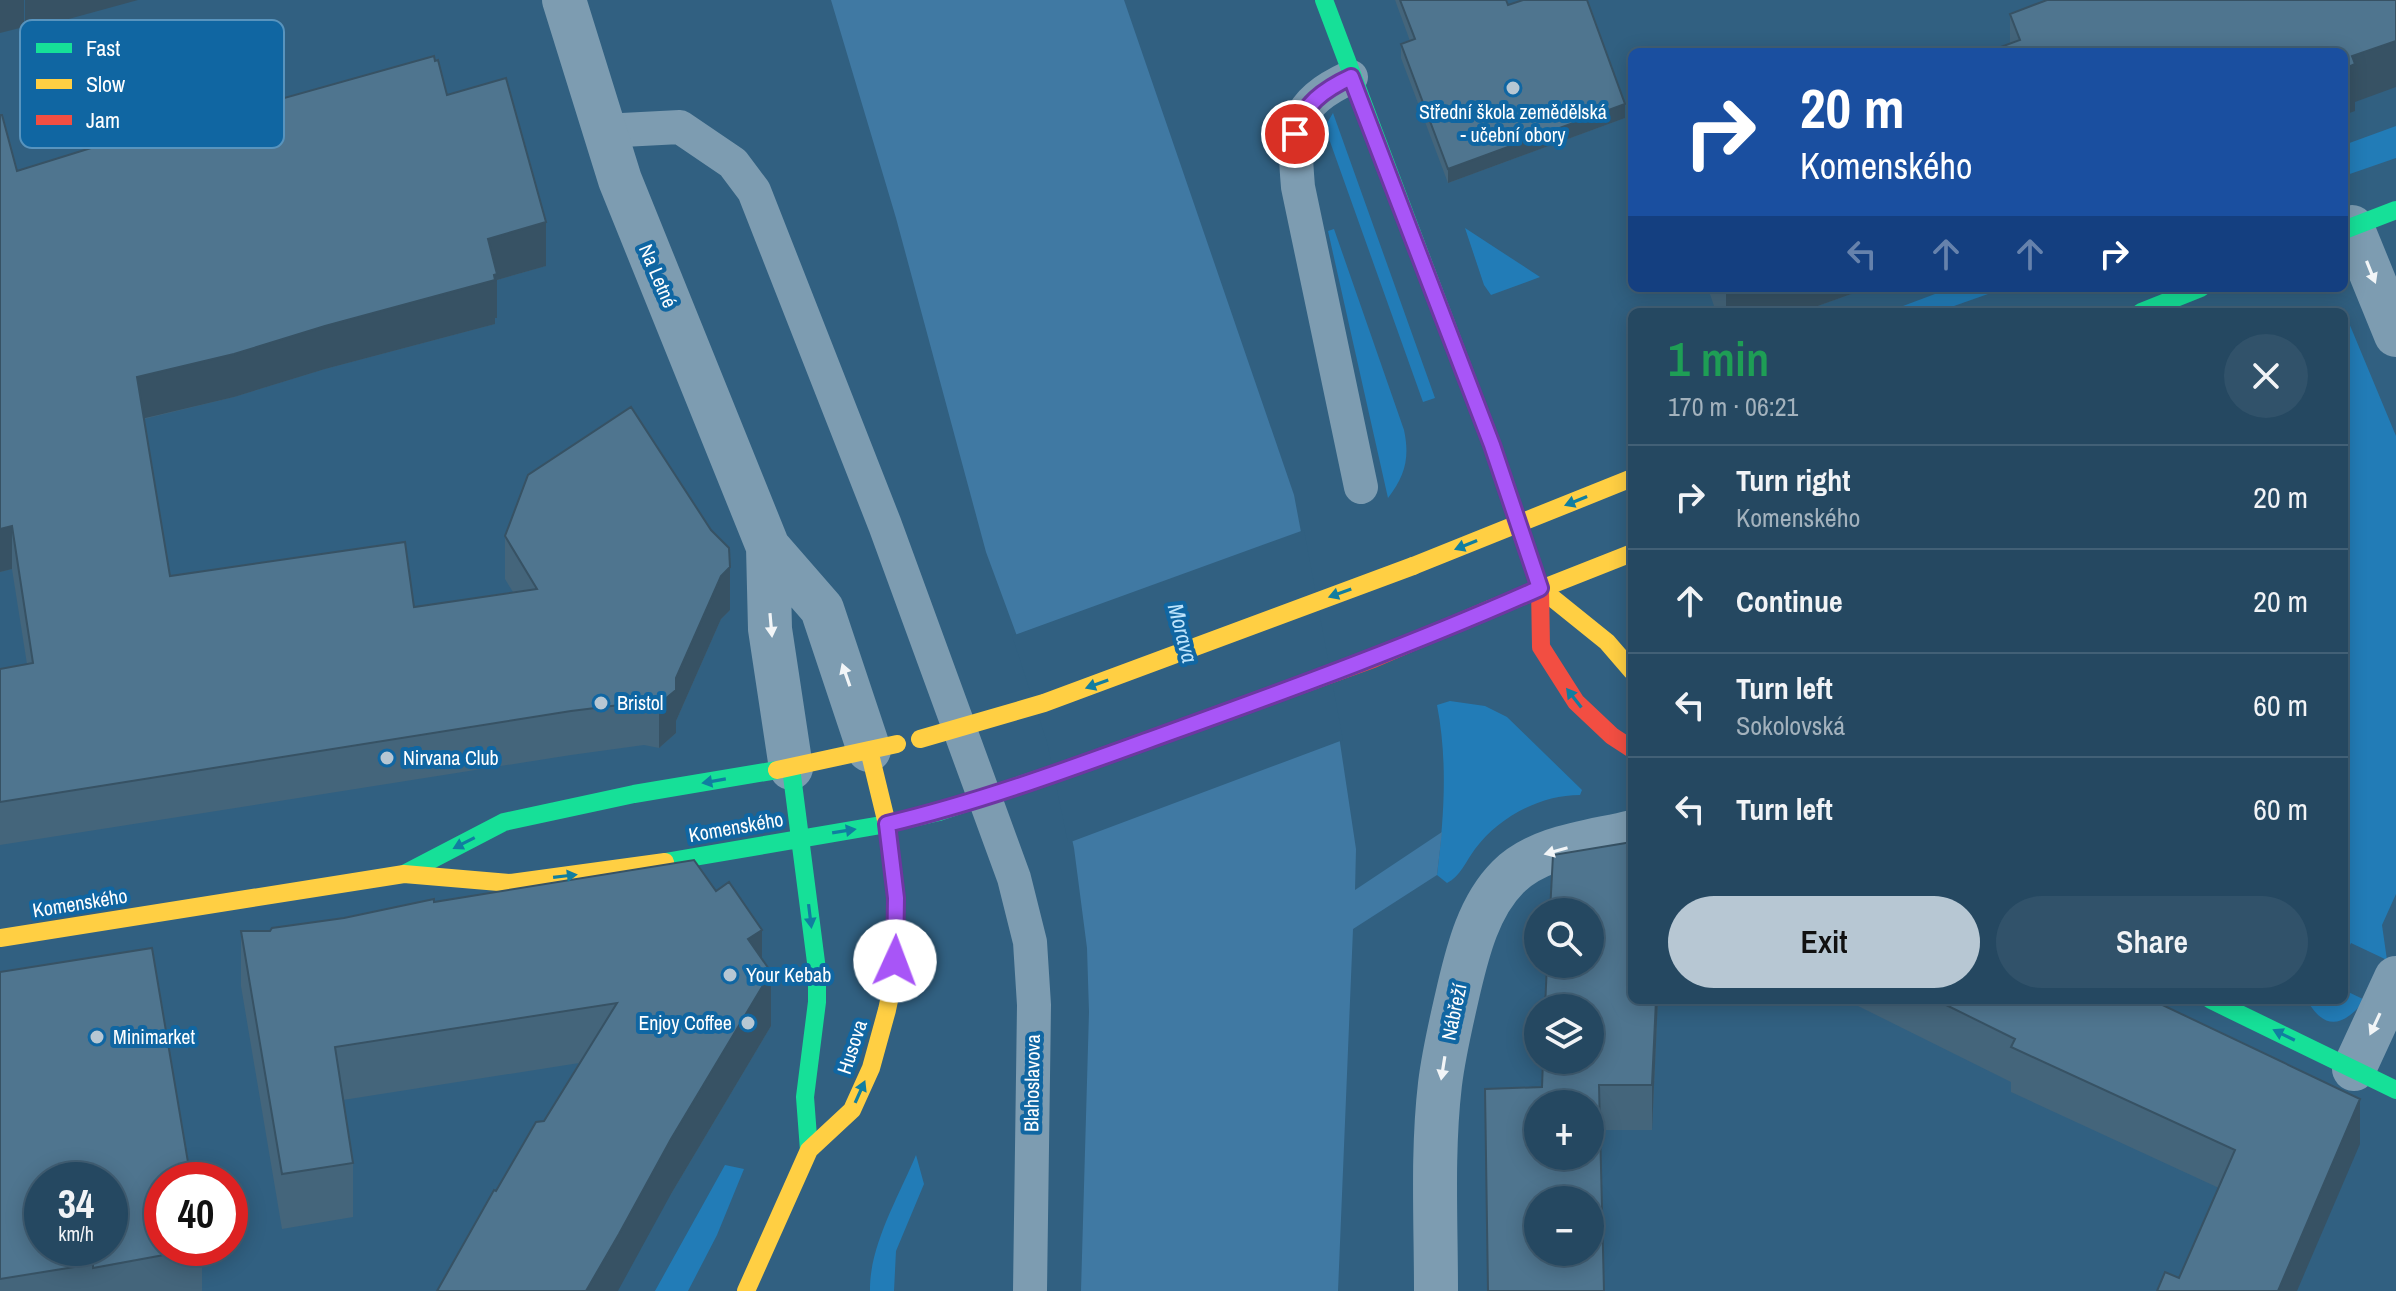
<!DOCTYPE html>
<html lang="en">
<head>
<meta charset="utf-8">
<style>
	:root { --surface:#254861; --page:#31526a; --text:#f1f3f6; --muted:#a3b2bd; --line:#426076; --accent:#b7c7d3 }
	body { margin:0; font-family:"Archivo Narrow",sans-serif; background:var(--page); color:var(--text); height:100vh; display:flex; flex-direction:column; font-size:30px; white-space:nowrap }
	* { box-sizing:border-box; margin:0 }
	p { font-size:26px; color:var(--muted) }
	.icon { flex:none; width:44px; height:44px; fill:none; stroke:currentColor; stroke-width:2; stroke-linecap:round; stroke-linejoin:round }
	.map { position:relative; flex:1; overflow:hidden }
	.side { position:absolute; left:1628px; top:308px; width:720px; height:696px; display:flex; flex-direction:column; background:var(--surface); border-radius:12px; box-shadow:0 4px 20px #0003,0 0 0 2px var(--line) }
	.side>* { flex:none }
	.banner { position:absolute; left:1628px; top:48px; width:720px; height:244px; border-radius:12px; box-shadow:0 4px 20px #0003,0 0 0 2px var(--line); background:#1a4fa0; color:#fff; overflow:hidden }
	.buttons { position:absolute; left:1524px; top:898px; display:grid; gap:16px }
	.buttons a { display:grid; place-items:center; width:80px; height:80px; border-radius:50%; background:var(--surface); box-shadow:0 4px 20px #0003,0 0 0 2px var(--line); font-size:40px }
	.speed { position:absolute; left:24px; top:1162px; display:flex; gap:16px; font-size:40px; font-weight:700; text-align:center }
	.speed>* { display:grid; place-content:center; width:104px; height:104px; border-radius:50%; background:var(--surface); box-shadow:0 4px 20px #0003,0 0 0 2px var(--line); line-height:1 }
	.speed small { font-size:20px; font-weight:400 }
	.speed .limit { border:12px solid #d22; background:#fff; color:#111 }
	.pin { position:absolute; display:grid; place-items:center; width:68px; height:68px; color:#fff; margin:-34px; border:4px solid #fff; border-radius:50%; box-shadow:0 2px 8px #0007 }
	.me { position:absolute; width:88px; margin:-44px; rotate:2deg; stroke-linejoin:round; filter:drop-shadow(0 0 6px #0008) }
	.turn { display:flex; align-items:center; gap:28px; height:168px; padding:0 40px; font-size:36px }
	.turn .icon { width:104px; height:104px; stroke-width:2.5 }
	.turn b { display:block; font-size:56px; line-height:68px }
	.lanes { display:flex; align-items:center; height:76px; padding:0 40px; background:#0003; justify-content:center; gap:40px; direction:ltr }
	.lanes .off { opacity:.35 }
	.round { display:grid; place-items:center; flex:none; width:84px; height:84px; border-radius:42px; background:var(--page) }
	.summary { display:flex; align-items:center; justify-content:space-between; height:136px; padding:0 40px }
	h1 { font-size:48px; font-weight:600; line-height:60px; color:#1e9e55 }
	.cta { display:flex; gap:16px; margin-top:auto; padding:16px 40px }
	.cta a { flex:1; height:92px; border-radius:48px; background:var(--accent); color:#111; font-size:32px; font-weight:600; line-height:92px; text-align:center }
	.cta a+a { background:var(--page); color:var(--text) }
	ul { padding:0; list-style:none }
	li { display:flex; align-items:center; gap:24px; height:104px; padding:0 40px; border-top:2px solid var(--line) }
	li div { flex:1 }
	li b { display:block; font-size:30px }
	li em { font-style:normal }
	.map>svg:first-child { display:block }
	.green { fill:#227cb7 }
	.water { fill:#4079a3 }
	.pier { fill:#316081 }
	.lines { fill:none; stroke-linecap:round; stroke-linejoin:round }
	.lane { stroke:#7d9cb1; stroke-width:34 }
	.street { stroke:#7d9cb1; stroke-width:44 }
	.fast { stroke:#16e098; stroke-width:18 }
	.slow { stroke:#ffcf43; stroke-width:18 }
	.jam { stroke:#f24e42; stroke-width:18 }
	.fast-bridge { stroke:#16e098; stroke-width:18 }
	.slow-bridge { stroke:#ffcf43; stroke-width:18 }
	.wall { fill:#44657b }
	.shaded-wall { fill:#375264 }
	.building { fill:#4f758f; stroke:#375264; stroke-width:2; fill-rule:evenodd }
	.oneway { fill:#f2f5f7 }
	.oneway2 { fill:#117ea0 }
	.route-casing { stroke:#6d37a1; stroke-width:20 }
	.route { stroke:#a855f7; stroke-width:14 }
	.poi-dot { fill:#b7c7d3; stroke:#1066a2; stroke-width:3 }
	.labels { text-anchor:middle; stroke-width:8; stroke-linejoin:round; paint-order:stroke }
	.poi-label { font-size:20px; fill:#fff; stroke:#1066a2; text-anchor:start }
	.street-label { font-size:20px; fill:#fff; stroke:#1066a2 }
	.water-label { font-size:22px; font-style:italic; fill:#bee4fc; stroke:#1066a2 }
	.key { fill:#1066a2; stroke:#5894be; stroke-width:2 }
	.key-label { font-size:22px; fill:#fff }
</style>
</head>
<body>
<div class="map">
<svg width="2396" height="1291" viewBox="0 0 2396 1291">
	<rect width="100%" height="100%" fill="#316081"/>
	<path class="green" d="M 1333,113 L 1435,398 L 1423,402 L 1328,136 L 1327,123 Z
		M 2396,126 L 2396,158 L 2344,176 L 2344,145 Z
		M 1465,228 L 1540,277 L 1491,295 L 1484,285 Z
		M 1334,229 L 1404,430 C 1410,458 1405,476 1388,498 L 1328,231 Z
		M 1951,288 L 2005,288 L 1937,312 L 1887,312 Z
		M 2349,323 L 2396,436 L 2396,894 L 2382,925 L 2387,960 L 2351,943 L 2344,957 L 2344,325 Z
		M 1450,701 L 1485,706 L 1507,717 L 1582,790 L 1580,795 C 1540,795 1499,817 1475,849 C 1466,861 1460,877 1447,883 L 1437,875 C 1444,817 1448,762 1437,705 Z
		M 2344,990 L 2365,1000 C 2344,1026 2325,1032 2307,1000 L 2344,1000 Z
		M 916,1155 L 924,1184 L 896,1251 L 894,1291 L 870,1291 C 869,1246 899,1196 916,1155 Z
		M 725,1165 L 744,1169 L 717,1235 L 688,1291 L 655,1291 Z"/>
	<path class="water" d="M 831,0 L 1124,0 L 1294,495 L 1337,723 L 1356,849 L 1355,890 L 1442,832 L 1437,875 L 1353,929 L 1338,1291 L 1081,1291 L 1089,1012 L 1087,948 L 1074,848 L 1050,741 L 1031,674 L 986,552 L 896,218 Z"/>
	<path class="pier" d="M 1304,530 L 1343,740 L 1068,843 L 1047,742 L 1012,636 Z"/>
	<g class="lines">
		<path class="lane" d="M 1351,77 C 1292,104 1293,128 1298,187 L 1361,487
			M 603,131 L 680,127 L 733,163 L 754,191 L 885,525 L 1014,878 L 1030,942 L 1034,1005 L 1030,1291"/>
		<path class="street" d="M 564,0 L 620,180 L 768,547 L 770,629 L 791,768
			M 2352,227 L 2396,335
			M 768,547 L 822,609 L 869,750
			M 2354,1069 L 2396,978
			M 1436,1291 C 1436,1222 1432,1152 1440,1084 C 1444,1051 1452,1019 1459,988 C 1468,950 1479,906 1508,877 C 1539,846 1591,842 1632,832"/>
		<path class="fast" d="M 1324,0 L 1492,445 L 1532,564
			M 2344,230 L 2396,210
			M 2141,312 L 2201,288
			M 791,768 L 817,970 L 817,1002 L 805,1097 L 809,1150
			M 665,862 L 887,824 L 939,812
			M 404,874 L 504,822 L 634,794 L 777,770
			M 2211,1000 L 2396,1090"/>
		<path class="slow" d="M 1413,566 L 1632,478
			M 1540,588 L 1607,642 L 1632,671
			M 1490,609 L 1632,553
			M 777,770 L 897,744
			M 0,938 L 404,874 L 511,883 L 665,862
			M 746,1291 L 809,1150 L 852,1110 L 871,1068 L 887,1010 L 894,977 L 896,898 L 887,824 L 869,750"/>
		<path class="jam" d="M 1532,564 L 1540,588 L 1541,647 L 1576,702 L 1612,736 L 1632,749
			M 1068,769 L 1373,659 L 1490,609"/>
		<path class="fast-bridge" d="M 939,812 L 1068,769"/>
		<path class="slow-bridge" d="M 920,739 L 1044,703 L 1413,566"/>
	</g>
	<path class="wall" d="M 1395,0 L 1506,0 L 1508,5 L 1625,118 L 1448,183 L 1401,58 L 1401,44 L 1410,41 Z
		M 2010,14 L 2355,102 L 2355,111 L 2010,44 Z
		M 447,95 L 546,266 L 497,280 L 497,318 L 495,318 L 495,324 L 325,369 L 234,397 L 144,419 L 170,576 L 414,607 L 513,592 L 505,579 L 505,536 L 730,610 L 721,619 L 676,721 L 676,733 L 659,748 L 644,745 L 571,755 L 0,845 L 0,669 L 27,664 L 12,569 L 0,572 L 0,115 L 17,171 Z
		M 1708,288 L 1868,288 L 1801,312 L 1716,312 Z
		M 434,902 L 762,958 L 771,1026 L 671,1194 L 496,1191 L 544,1121 L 579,1063 L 343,1100 L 353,1163 L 353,1217 L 282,1229 L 241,986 L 241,931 L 270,931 Z
		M 0,972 L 202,1248 L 202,1291 L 0,1291 Z
		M 1658,1000 L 1652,1130 L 1600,1130 L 1542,1087 Z
		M 1846,1000 L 2152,1000 L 2360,1144 L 2219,1188 L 2011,1092 L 2011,1082 Z"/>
	<path class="shaded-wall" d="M 0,0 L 24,0 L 24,27 L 0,33 Z
		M 25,0 L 138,0 L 25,31 Z
		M 2396,41 L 2396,87 L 2355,102 L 2355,111 L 2344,115 L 2344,69 L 2352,56 Z
		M 1625,104 L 1625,118 L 1448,183 L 1448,169 Z
		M 546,222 L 546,266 L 497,280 L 497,318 L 495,318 L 495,324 L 325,369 L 234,397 L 137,420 L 137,377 L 488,239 Z
		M 1738,288 L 1868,288 L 1801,312 L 1726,312 L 1726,292 Z
		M 12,526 L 12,569 L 0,572 L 0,529 Z
		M 730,567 L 730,610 L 721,619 L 676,721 L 676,733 L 659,748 L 659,704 L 676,678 L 721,576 Z
		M 762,930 L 762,985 L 748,939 Z
		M 771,972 L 771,1026 L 671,1194 L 619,1289 L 618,1291 L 586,1291 L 671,1139 Z
		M 1656,1000 L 1658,1000 L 1652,1130 L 1652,1085 Z
		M 2360,1099 L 2360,1144 L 2297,1291 L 2278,1291 Z"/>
	<path class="building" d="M 1400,0 L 1506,0 L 1508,5 L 1523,0 L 1587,0 L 1625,104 L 1448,169 L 1401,44 L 1415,39 Z
		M 2047,0 L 2396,0 L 2396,41 L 2352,56 L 2355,64 L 2344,69 L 2344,52 L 1987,52 L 2020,40 L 2010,14 Z
		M 434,56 L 435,61 L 438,60 L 447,95 L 506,78 L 546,222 L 488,239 L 497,274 L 494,275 L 495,280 L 325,326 L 234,354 L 137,377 L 170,576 L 405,542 L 414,607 L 537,589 L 505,536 L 528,475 L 631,407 L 711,530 L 729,548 L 730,567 L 721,576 L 676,678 L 676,690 L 659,704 L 644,702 L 571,711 L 0,802 L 0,669 L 33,663 L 12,526 L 0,529 L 0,115 L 2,115 L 17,171 L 91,148 L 160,133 Z
		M 1724,288 L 1738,288 L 1726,292 Z
		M 1632,842 L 1632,1000 L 1656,1000 L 1652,1085 L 1599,1085 L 1604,1291 L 1488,1291 L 1485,1089 L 1542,1087 L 1543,1060 L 1590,1060 L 1590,1008 L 1545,1008 L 1547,964 L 1590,964 L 1590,912 L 1550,912 L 1553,855 ZM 1538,1104 L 1590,1104 L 1590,1156 L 1538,1156 ZM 1538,1200 L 1590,1200 L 1590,1252 L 1538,1252 Z
		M 694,860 L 716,891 L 729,882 L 762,930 L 748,939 L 771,972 L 671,1139 L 619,1234 L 586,1291 L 437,1291 L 494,1190 L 496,1191 L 536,1122 L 544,1121 L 617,1003 L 335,1047 L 353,1163 L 282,1174 L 241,931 L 270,931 L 272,928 L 344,918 L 434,899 L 434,902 Z
		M 152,948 L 191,1180 L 162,1180 L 162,1248 L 202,1248 L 93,1268 L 93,1264 L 0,1279 L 0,972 ZM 42,1180 L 110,1180 L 110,1248 L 42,1248 Z
		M 1936,1000 L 2152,1000 L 2360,1099 L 2278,1291 L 2157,1291 L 2165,1272 L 2179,1278 L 2235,1150 L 2011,1047 L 2015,1039 Z"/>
	<defs><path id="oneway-solid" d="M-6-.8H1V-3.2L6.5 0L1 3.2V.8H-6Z" transform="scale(2)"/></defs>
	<g class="oneway">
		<use href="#oneway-solid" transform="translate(2371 272) rotate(68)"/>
		<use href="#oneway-solid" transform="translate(771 625) rotate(85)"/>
		<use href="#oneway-solid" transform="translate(846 675) rotate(-109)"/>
		<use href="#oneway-solid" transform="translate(1556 851) rotate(164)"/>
		<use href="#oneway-solid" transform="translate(2375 1024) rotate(115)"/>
		<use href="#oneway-solid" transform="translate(1443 1068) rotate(99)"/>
	</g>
	<g class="oneway2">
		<use href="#oneway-solid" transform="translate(1576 501) rotate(158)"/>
		<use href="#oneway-solid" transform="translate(1466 545) rotate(158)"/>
		<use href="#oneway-solid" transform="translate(1340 593) rotate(160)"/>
		<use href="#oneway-solid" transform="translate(1097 684) rotate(160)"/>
		<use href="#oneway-solid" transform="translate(1574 698) rotate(-128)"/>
		<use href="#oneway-solid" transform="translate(714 781) rotate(170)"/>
		<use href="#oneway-solid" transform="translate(844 831) rotate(-9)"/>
		<use href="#oneway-solid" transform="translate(464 843) rotate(153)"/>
		<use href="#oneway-solid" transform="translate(565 876) rotate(-7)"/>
		<use href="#oneway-solid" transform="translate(810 916) rotate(83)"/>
		<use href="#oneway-solid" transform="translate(2284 1035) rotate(-154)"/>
		<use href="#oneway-solid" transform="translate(860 1092) rotate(-66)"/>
	</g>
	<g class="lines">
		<defs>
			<path id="route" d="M 895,961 L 896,898 L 887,824 C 984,801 1077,766 1171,732 C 1296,687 1419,642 1540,588 L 1492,445 L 1351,77 C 1325,89 1302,105 1295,134"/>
		</defs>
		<use href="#route" class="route-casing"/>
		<use href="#route" class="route"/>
	</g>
	<g class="poi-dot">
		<circle cx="1513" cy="88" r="8"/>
		<circle cx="601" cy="703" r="8"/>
		<circle cx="387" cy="758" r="8"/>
		<circle cx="730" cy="975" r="8"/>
		<circle cx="748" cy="1023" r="8"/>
		<circle cx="97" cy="1037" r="8"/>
	</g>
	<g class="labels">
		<g class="poi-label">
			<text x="1513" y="119" text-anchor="middle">Střední škola zemědělská<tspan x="1513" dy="23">- učební obory</tspan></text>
			<text x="617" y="710">Bristol</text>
			<text x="403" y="765">Nirvana Club</text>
			<text x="746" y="982">Your Kebab</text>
			<text x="732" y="1030" text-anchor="end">Enjoy Coffee</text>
			<text x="113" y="1044">Minimarket</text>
		</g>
		<g class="street-label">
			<text transform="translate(658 276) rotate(67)" y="7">Na Letné</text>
			<text transform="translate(736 827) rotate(-10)" y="7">Komenského</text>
			<text transform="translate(80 903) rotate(-9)" y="7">Komenského</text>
			<text transform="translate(1454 1012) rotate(-78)" y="7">Nábřeží</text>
			<text transform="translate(852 1047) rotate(-72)" y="7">Husova</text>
			<text transform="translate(1032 1083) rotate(-89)" y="7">Blahoslavova</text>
		</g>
		<g class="water-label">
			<text transform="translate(1183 633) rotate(75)" y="8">Morava</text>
		</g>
	</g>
	<rect x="20" y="20" width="264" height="128" rx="12" class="key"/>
	<rect x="36" y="43" width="36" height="10" fill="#16e098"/>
	<rect x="36" y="79" width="36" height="10" fill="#ffcf43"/>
	<rect x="36" y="115" width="36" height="10" fill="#f24e42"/>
	<g class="key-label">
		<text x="86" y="56">Fast</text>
		<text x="86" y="92">Slow</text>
		<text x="86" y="128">Jam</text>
	</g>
</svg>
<div class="buttons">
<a><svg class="icon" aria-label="search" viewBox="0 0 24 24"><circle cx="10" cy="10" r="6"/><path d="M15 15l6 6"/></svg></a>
<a><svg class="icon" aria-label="layers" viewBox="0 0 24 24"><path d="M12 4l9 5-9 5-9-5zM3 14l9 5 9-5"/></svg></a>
<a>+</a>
<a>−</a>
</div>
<div class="speed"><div>34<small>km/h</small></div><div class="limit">40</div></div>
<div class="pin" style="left:1295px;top:134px;background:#d93025"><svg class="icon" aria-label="arrive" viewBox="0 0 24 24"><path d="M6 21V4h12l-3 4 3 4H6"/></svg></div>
<svg class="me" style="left:895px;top:961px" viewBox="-20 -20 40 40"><circle r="19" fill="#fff"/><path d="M0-13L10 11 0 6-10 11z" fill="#a855f7"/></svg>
<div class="banner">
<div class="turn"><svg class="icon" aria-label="right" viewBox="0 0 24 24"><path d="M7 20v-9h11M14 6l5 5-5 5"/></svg><div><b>20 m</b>Komenského</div></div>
<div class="lanes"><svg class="icon off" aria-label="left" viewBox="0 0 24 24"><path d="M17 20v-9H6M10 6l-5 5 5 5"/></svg><svg class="icon off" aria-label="ahead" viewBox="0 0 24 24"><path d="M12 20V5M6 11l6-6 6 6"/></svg><svg class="icon off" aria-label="ahead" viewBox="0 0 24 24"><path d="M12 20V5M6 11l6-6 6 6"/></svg><svg class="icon" aria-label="right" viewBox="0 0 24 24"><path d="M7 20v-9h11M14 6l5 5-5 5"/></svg></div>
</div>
<section class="side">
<div class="summary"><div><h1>1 min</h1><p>170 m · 06:21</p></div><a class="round"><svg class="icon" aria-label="close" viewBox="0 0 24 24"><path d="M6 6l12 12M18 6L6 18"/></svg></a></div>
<ul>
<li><svg class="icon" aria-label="right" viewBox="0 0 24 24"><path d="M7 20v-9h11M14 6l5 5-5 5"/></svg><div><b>Turn right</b><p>Komenského</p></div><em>20 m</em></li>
<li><svg class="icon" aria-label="ahead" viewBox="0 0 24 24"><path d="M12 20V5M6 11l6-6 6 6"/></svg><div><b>Continue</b></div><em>20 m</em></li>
<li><svg class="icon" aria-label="left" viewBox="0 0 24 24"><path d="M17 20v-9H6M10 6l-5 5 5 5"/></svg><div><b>Turn left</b><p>Sokolovská</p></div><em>60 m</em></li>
<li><svg class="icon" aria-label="left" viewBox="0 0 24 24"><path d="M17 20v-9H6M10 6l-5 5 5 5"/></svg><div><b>Turn left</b></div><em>60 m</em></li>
</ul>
<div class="cta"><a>Exit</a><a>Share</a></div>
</section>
</div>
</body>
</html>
